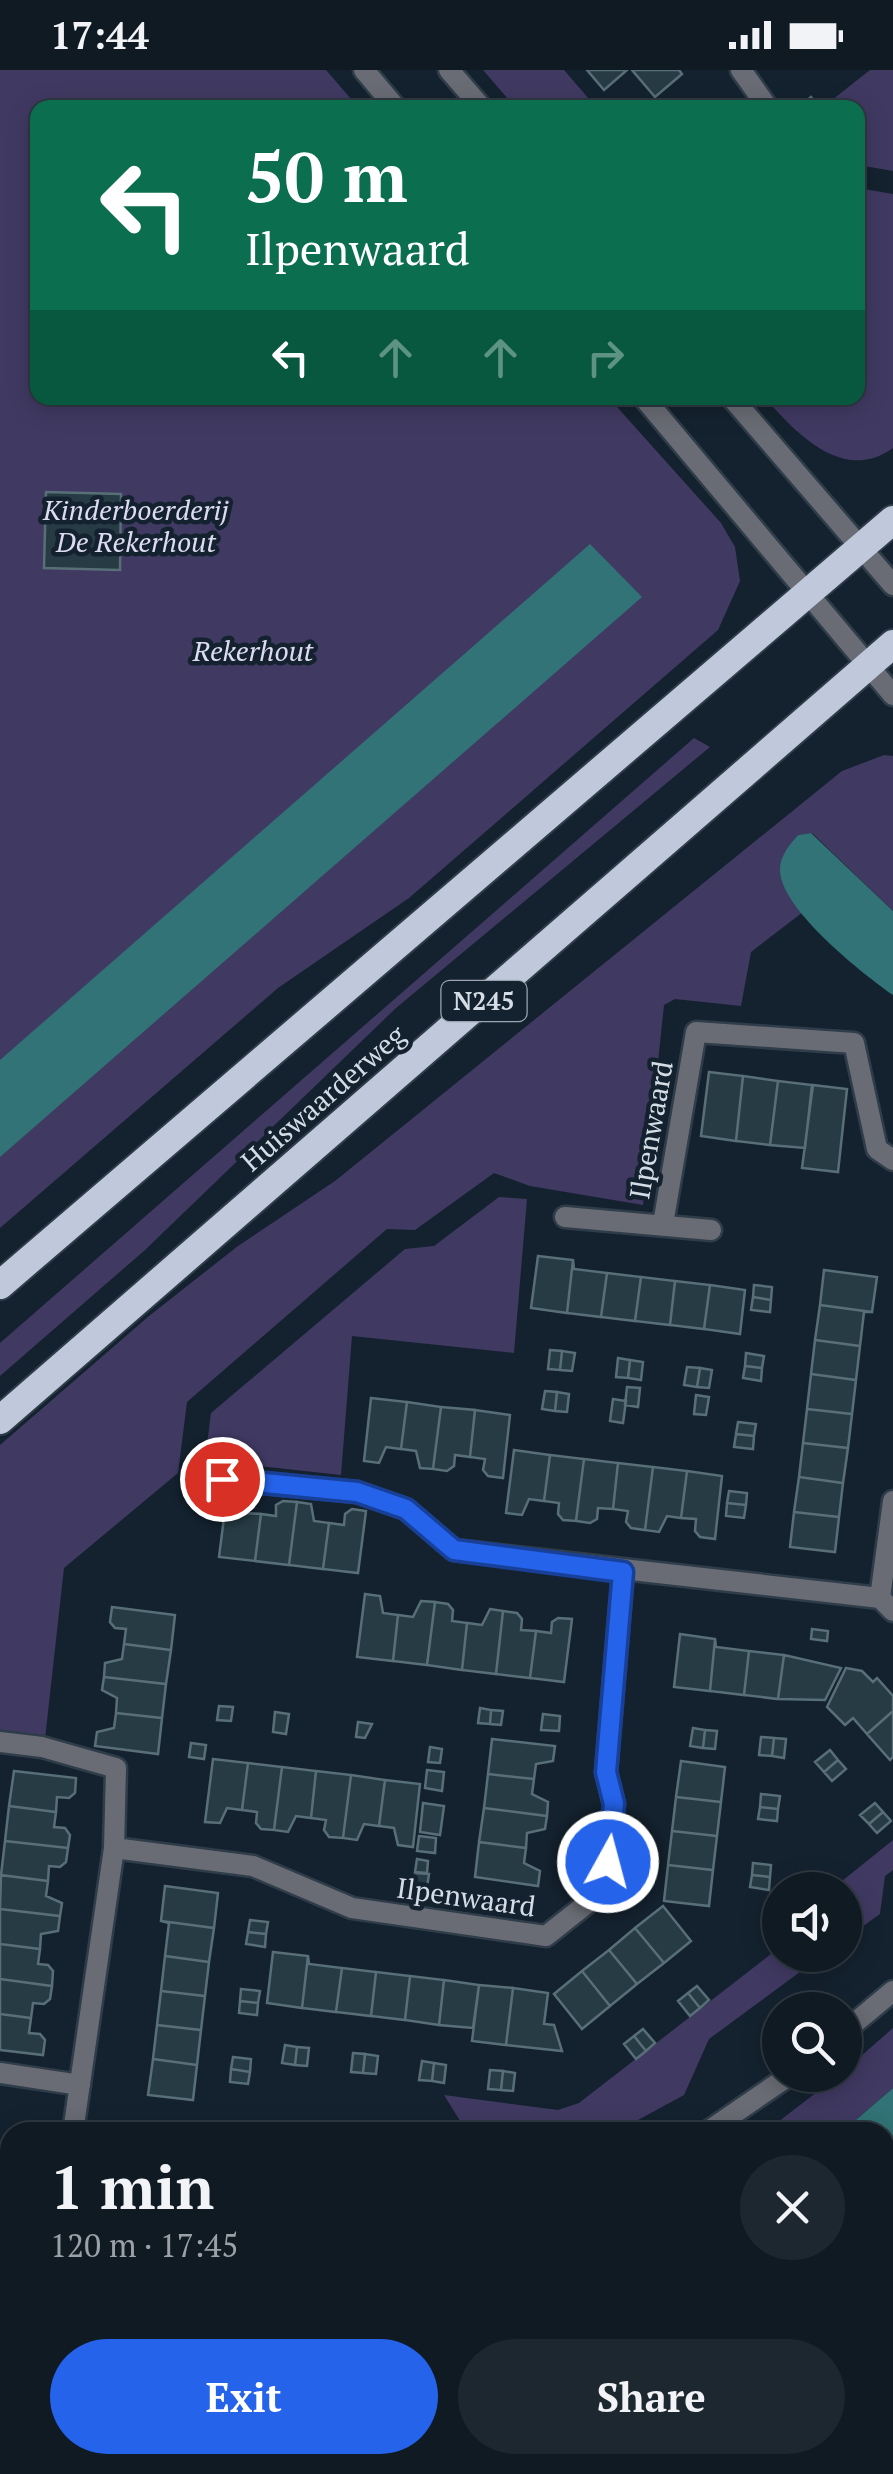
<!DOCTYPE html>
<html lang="en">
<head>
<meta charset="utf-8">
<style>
	:root { --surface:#0f1a23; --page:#1d2730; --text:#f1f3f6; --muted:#9ba1a6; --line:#2f3841; --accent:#2563eb }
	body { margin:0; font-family:"PT Serif",serif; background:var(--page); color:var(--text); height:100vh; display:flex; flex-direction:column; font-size:38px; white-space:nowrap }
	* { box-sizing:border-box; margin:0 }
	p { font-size:32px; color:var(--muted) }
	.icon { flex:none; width:55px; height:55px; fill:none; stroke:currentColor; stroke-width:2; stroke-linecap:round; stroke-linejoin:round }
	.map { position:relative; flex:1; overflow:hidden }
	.panel { position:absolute; left:0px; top:2052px; width:895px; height:352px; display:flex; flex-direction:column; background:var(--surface); border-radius:30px 30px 0 0; box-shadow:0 5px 25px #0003,0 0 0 2px var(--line) }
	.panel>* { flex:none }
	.banner { position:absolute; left:30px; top:30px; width:835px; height:305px; border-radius:20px; box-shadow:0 5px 25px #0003,0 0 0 2px var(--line); background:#0b6e4f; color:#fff; overflow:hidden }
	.controls { position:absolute; left:762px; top:1802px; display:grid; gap:20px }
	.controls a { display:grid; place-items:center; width:100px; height:100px; border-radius:50%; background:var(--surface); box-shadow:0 5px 25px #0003,0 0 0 2px var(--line); font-size:50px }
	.pin { position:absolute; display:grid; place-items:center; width:85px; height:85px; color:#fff; margin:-42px; border:5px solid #fff; border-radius:50%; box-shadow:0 2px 10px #0007 }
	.me { position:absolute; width:110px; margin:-55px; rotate:7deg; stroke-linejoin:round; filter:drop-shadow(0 0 8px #0008) }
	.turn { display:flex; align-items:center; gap:35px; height:210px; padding:0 50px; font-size:45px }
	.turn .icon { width:130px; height:130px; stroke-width:2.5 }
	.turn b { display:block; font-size:70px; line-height:85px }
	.lanes { display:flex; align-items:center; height:95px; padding:0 50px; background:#0003; justify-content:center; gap:50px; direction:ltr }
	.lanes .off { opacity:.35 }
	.round { display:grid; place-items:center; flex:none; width:105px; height:105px; border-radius:52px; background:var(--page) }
	.summary { display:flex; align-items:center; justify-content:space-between; height:170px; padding:0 50px }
	h1 { font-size:60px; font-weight:700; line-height:75px }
	.button { display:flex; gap:20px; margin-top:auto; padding:20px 50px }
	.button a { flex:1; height:115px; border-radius:60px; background:var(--accent); color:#fff; font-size:40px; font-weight:700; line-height:115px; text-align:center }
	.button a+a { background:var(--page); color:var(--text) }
	.status { display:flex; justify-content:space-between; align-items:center; height:70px; padding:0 50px; background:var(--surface); direction:ltr }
	.status svg { height:28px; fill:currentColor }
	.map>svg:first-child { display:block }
	.green { fill:#403962 }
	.water { fill:#317376 }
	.building { fill:#263b43; stroke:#586f78; stroke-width:2.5 }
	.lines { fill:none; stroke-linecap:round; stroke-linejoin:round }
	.minor-casing { stroke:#2f3c49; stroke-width:25 }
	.tertiary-casing { stroke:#2f3c49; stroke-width:25 }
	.trunk-casing { stroke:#2f3c49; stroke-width:32 }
	.minor { stroke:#696c74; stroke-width:20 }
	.tertiary { stroke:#696c74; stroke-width:20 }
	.trunk { stroke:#c0c8db; stroke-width:28 }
	.route-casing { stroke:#184099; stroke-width:25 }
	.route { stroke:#2563eb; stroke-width:18 }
	.labels { text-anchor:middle; stroke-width:9; stroke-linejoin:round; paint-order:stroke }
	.shield { fill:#14222f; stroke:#9aa5af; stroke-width:2.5 }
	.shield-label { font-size:25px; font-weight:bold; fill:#d4dde6 }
	.park-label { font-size:28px; font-style:italic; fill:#dddbf0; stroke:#14222f }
	.street-label { font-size:28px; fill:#d4dde6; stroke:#14222f }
</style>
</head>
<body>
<div class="status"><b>17:44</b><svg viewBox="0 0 49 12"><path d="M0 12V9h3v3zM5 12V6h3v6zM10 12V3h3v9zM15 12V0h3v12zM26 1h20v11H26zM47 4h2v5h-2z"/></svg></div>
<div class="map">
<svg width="893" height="2404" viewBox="0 0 893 2404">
	<rect width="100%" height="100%" fill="#14222f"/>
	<path class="green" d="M 0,0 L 326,0 L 358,37 L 38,38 L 38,328 L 609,328 L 721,453 L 735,477 L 740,511 L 718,560 L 409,828 L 278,918 L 0,1158 Z
		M 483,0 L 564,0 L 596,37 L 515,37 Z
		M 870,0 L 893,0 L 893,101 L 858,95 L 858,38 L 823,37 Z
		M 858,118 L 893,124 L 893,378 C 843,414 796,363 765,328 L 858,328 Z
		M 694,668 L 710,677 L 396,938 L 145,1180 L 0,1306 L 0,1273 Z
		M 884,685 L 893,686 L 893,841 L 812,763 L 798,765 C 773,793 781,815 803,842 L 751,882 L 741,936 L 675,929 L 664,935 L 643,1135 L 530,1116 L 494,1103 L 415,1160 L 387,1159 L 187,1332 L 178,1403 L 64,1498 L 45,1669 L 0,1662 L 0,1375 L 149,1246 L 238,1176 L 335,1111 L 842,701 Z
		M 499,1127 L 527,1129 L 514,1283 L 352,1266 L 341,1405 L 205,1390 L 211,1343 L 405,1179 L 434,1176 Z
		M 893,1770 L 893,1800 L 885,1806 L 880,1844 L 845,1869 L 845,1820 L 837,1815 Z
		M 780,1877 L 780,1885 L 823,1885 L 709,1969 L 684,2025 L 616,2062 L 467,2062 L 444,2025 L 558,2040 L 579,2033 Z
		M 893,1958 L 893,2018 L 842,2062 L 765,2062 L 839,2005 L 845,2005 L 845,2000 Z
		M 0,2286 L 10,2298 L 10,2343 L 0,2334 Z
		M 665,2395 L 718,2395 L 723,2404 L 669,2404 Z"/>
	<path class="water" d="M 590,474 L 642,527 L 0,1087 L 0,990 Z
		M 811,763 L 893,841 L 893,925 C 863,904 779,838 780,799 C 780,786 790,774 798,765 Z
		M 893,2018 L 893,2102 L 885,2108 L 885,2062 L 842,2062 Z
		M 718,2395 L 796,2395 L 802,2404 L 723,2404 Z"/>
	<path class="building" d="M 587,0 L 627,0 L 604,20 Z
		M 632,0 L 679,0 L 682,4 L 655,27 Z
		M 811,27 L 820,38 L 800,38 L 799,37 Z
		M 46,422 L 121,424 L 120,500 L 44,498 Z
		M 709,1002 L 743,1006 L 736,1071 L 701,1066 Z
		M 743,1006 L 778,1011 L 770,1075 L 736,1071 Z
		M 778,1011 L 812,1015 L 805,1078 L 770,1075 Z
		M 813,1015 L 847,1019 L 838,1102 L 802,1098 Z
		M 538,1186 L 573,1190 L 567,1243 L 531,1238 Z
		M 573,1190 L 574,1199 L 607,1203 L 601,1247 L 567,1243 Z
		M 824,1200 L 877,1207 L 872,1242 L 820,1235 Z
		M 607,1203 L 641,1207 L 635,1251 L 601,1247 Z
		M 641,1207 L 675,1211 L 670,1255 L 635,1251 Z
		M 675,1211 L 710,1215 L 704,1259 L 670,1255 Z
		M 710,1215 L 745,1220 L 740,1264 L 704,1259 Z
		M 754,1215 L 772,1217 L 771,1230 L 753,1227 Z
		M 753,1227 L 771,1230 L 770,1242 L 751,1240 Z
		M 820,1235 L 872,1242 L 864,1242 L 860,1276 L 815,1270 Z
		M 815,1270 L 860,1276 L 856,1310 L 811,1304 Z
		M 550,1280 L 562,1281 L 560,1300 L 548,1299 Z
		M 562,1281 L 575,1283 L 572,1301 L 560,1300 Z
		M 746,1283 L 764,1286 L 762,1298 L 745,1296 Z
		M 618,1288 L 630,1290 L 628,1308 L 616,1307 Z
		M 630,1290 L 643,1292 L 641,1310 L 628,1308 Z
		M 745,1296 L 762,1298 L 761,1311 L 743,1308 Z
		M 687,1297 L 700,1298 L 697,1317 L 684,1315 Z
		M 700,1298 L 712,1300 L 709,1318 L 697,1317 Z
		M 811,1304 L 856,1310 L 852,1344 L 807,1339 Z
		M 627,1317 L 640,1318 L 638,1337 L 625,1335 Z
		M 545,1321 L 557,1322 L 555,1341 L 542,1339 Z
		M 557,1322 L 569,1324 L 567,1342 L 555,1341 Z
		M 696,1325 L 709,1327 L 706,1345 L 694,1344 Z
		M 371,1328 L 407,1332 L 401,1379 L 386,1377 L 379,1393 L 364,1391 Z
		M 613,1329 L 626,1331 L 623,1353 L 610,1351 Z
		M 407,1332 L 441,1337 L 433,1399 L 420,1398 L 416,1381 L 401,1379 Z
		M 441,1337 L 475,1340 L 470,1387 L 455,1385 L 454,1396 L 447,1401 L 433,1399 Z
		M 807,1339 L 852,1344 L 848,1378 L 803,1373 Z
		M 475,1340 L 510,1345 L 503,1408 L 488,1406 L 483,1400 L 485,1389 L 470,1387 Z
		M 738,1352 L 756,1354 L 754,1366 L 736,1364 Z
		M 736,1364 L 754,1366 L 753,1379 L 734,1377 Z
		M 803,1373 L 848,1378 L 843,1413 L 799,1407 Z
		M 514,1380 L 550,1385 L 544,1431 L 529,1429 L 522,1445 L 506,1443 Z
		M 550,1385 L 584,1389 L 576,1451 L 563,1450 L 558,1444 L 559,1433 L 544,1431 Z
		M 584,1389 L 618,1393 L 613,1439 L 598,1438 L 597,1449 L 590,1453 L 576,1451 Z
		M 618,1393 L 653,1397 L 645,1460 L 631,1458 L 626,1452 L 628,1441 L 613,1439 Z
		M 653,1397 L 687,1401 L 681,1448 L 667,1446 L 659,1462 L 645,1460 Z
		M 687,1401 L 722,1406 L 715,1469 L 700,1467 L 695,1461 L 696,1449 L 681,1448 Z
		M 799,1407 L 843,1413 L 839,1447 L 794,1442 Z
		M 729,1421 L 747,1423 L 746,1435 L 727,1433 Z
		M 227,1424 L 242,1425 L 247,1432 L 246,1443 L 261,1444 L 255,1491 L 219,1487 Z
		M 283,1431 L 297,1432 L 289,1495 L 255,1491 L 261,1444 L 276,1446 L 276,1435 Z
		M 297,1432 L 311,1434 L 314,1451 L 329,1453 L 323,1499 L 289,1495 Z
		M 727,1433 L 746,1435 L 744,1448 L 726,1446 Z
		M 352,1439 L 366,1441 L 358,1503 L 323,1499 L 329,1453 L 344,1455 L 345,1444 Z
		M 794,1442 L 839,1447 L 835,1482 L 790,1477 Z
		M 365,1524 L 380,1526 L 383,1543 L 398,1545 L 393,1591 L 357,1587 Z
		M 421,1531 L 435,1532 L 427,1595 L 393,1591 L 398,1545 L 413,1547 Z
		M 435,1532 L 448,1534 L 453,1540 L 452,1551 L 467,1553 L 462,1600 L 427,1595 Z
		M 112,1537 L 175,1545 L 171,1580 L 124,1574 L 126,1559 L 115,1558 L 110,1552 Z
		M 490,1539 L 503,1541 L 496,1604 L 462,1600 L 467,1553 L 482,1555 Z
		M 503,1541 L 517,1543 L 522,1549 L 521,1560 L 536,1561 L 530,1608 L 496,1604 Z
		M 558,1548 L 572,1549 L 564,1612 L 530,1608 L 536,1561 L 551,1563 L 552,1552 Z
		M 812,1559 L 828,1561 L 827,1571 L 811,1569 Z
		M 680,1564 L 715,1569 L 710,1621 L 674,1617 Z
		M 715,1569 L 716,1577 L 749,1581 L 744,1625 L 710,1621 Z
		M 124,1574 L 171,1580 L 166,1614 L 104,1607 L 105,1593 L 122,1589 Z
		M 749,1581 L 784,1585 L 778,1629 L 744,1625 Z
		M 784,1585 L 841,1598 L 825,1630 L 778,1629 Z
		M 846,1598 L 862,1601 L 873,1612 L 877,1608 L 893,1626 L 893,1641 L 867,1664 L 853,1648 L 845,1655 L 827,1637 Z
		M 104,1607 L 166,1614 L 162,1648 L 116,1643 L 117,1628 L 102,1620 Z
		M 219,1636 L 233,1637 L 231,1651 L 217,1650 Z
		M 480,1638 L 491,1640 L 490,1654 L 478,1653 Z
		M 491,1640 L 503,1641 L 501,1655 L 490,1654 Z
		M 893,1641 L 893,1687 L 890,1690 L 867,1664 Z
		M 275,1642 L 289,1644 L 286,1664 L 273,1662 Z
		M 116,1643 L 162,1648 L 158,1684 L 95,1676 L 97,1662 L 114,1658 Z
		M 543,1644 L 560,1646 L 559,1661 L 541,1660 Z
		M 358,1652 L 372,1654 L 365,1668 L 356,1667 Z
		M 693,1658 L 705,1660 L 703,1678 L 690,1676 Z
		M 705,1660 L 717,1661 L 715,1679 L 703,1678 Z
		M 761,1667 L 774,1668 L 772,1686 L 759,1685 Z
		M 774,1668 L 786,1669 L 784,1688 L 772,1686 Z
		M 492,1669 L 555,1676 L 553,1691 L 536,1694 L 534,1709 L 488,1704 Z
		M 191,1673 L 206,1675 L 204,1689 L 189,1687 Z
		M 430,1677 L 442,1679 L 440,1693 L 428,1692 Z
		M 830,1680 L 838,1690 L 824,1702 L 815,1692 Z
		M 213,1689 L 248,1693 L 242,1740 L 227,1738 L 220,1753 L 205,1752 Z
		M 838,1690 L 846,1699 L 832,1711 L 824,1702 Z
		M 681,1691 L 725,1697 L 721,1732 L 676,1727 Z
		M 248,1693 L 282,1697 L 274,1760 L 261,1759 L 256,1753 L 257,1742 L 242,1740 Z
		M 282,1697 L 316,1701 L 311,1748 L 296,1746 L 288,1762 L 274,1760 Z
		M 427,1700 L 444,1702 L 442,1721 L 425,1718 Z
		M 14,1701 L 76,1708 L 75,1723 L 69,1728 L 57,1727 L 56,1742 L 9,1736 Z
		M 316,1701 L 351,1705 L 343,1768 L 329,1767 L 324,1760 L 326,1750 L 311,1748 Z
		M 488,1704 L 534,1709 L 532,1724 L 548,1732 L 547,1746 L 484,1738 Z
		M 351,1705 L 385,1710 L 379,1756 L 364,1754 L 357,1770 L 343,1768 Z
		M 385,1710 L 420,1714 L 413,1777 L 398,1775 L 394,1758 L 379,1756 Z
		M 761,1724 L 780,1726 L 778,1739 L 760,1737 Z
		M 676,1727 L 721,1732 L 717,1766 L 672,1761 Z
		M 423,1733 L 444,1736 L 440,1765 L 420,1762 Z
		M 875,1733 L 883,1742 L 869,1754 L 860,1745 Z
		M 9,1736 L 56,1742 L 54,1757 L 65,1758 L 70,1765 L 68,1778 L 5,1771 Z
		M 760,1737 L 778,1739 L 777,1751 L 758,1749 Z
		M 484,1738 L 547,1746 L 545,1759 L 527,1763 L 526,1778 L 479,1772 Z
		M 883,1742 L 891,1751 L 877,1763 L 869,1754 Z
		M 672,1761 L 717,1766 L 713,1800 L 668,1795 Z
		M 419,1766 L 436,1768 L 435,1783 L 417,1781 Z
		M 5,1771 L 68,1778 L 66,1792 L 60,1797 L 49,1796 L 48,1811 L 1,1805 Z
		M 479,1772 L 526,1778 L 524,1793 L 540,1801 L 538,1816 L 475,1807 Z
		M 417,1789 L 428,1791 L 427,1803 L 415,1802 Z
		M 753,1793 L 771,1795 L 770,1807 L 752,1805 Z
		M 668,1795 L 713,1800 L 709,1836 L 664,1831 Z
		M 415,1803 L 429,1804 L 426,1824 L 413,1823 Z
		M 1,1805 L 48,1811 L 46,1826 L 62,1833 L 60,1846 L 0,1839 Z
		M 752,1805 L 770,1807 L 769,1820 L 750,1817 Z
		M 165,1816 L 218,1823 L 214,1858 L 161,1851 Z
		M 663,1836 L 691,1871 L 664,1893 L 635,1858 Z
		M 0,1839 L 60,1846 L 58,1861 L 41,1864 L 40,1879 L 0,1874 Z
		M 250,1850 L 268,1852 L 266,1864 L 248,1862 Z
		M 161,1851 L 214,1858 L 209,1892 L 165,1886 L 169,1853 Z
		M 635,1858 L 664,1893 L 637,1914 L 609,1880 Z
		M 248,1862 L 266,1864 L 265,1877 L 246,1874 Z
		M 0,1874 L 40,1879 L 38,1894 L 48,1895 L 53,1901 L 52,1916 L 0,1909 Z
		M 609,1880 L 637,1914 L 610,1936 L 582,1901 Z
		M 273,1882 L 308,1886 L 302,1938 L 267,1933 Z
		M 165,1886 L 209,1892 L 205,1926 L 161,1921 Z
		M 308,1886 L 309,1894 L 342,1898 L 336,1942 L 302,1938 Z
		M 342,1898 L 376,1902 L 371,1946 L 336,1942 Z
		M 582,1901 L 610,1936 L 582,1959 L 554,1924 Z
		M 376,1902 L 410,1906 L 405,1950 L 371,1946 Z
		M 410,1906 L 444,1910 L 439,1955 L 405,1950 Z
		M 0,1909 L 52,1916 L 50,1929 L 44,1934 L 33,1933 L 31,1948 L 0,1944 Z
		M 444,1910 L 479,1915 L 473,1958 L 439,1955 Z
		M 479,1915 L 513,1918 L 506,1975 L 472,1971 Z
		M 697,1916 L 709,1930 L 700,1938 L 688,1923 Z
		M 513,1918 L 548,1923 L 544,1954 L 554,1955 L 562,1981 L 506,1975 Z
		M 241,1919 L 260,1921 L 258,1933 L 240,1931 Z
		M 161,1921 L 205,1926 L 201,1960 L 157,1955 Z
		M 688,1923 L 700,1938 L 690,1946 L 678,1931 Z
		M 240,1931 L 258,1933 L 257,1945 L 239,1943 Z
		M 0,1944 L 31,1948 L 29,1963 L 40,1964 L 45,1970 L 43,1985 L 0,1980 Z
		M 157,1955 L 201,1960 L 197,1995 L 153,1989 Z
		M 643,1959 L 655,1973 L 646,1981 L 634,1966 Z
		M 634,1966 L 646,1981 L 636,1989 L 624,1974 Z
		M 285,1975 L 297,1977 L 295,1995 L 282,1993 Z
		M 297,1977 L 309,1978 L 307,1996 L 295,1995 Z
		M 353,1983 L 365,1984 L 363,2003 L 351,2002 Z
		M 365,1984 L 378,1986 L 376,2004 L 363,2003 Z
		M 233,1987 L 251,1989 L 250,2002 L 231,1999 Z
		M 153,1989 L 197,1995 L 193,2030 L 148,2025 Z
		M 422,1991 L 434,1993 L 432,2011 L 419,2010 Z
		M 434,1993 L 446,1995 L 444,2013 L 432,2011 Z
		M 231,1999 L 250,2002 L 248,2014 L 230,2012 Z
		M 490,2000 L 503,2001 L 501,2020 L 488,2019 Z
		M 503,2001 L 515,2003 L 513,2021 L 501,2020 Z
		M 10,2108 L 10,2133 L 0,2142 L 0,2112 Z
		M 10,2133 L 10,2179 L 2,2186 L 0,2142 Z
		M 893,2203 L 893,2244 L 885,2235 L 885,2210 Z
		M 885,2319 L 893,2319 L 893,2338 L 885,2345 Z
		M 893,2338 L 893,2384 L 885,2390 L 885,2345 Z
		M 893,2384 L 893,2404 L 883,2404 L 877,2397 L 885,2395 Z
		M 336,2395 L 372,2395 L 373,2404 L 337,2404 Z
		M 372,2395 L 407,2395 L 408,2404 L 373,2404 Z
		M 407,2395 L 442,2395 L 443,2402 L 408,2404 Z
		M 442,2395 L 477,2395 L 478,2404 L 443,2404 Z
		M 532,2395 L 577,2395 L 577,2397 L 532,2402 Z
		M 577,2397 L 578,2404 L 533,2404 L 532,2402 Z"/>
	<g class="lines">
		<defs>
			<path id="minor" d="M 741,0 L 768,38
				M 565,1147 L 711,1160
				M 663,1154 L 696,962 L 854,973 L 877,1079 L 893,1090
				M 221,1409 L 357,1422 L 406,1439 L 454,1480 L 880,1528 L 893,1541
				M 880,1528 L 893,1431
				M 0,1672 L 42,1677 L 116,1698 L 114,1778 L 73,2062
				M 114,1778 L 253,1796 L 352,1838 L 546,1866 L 604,1820 L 614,1734 L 606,1702 L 623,1502
				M 0,2003 L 80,2015
				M 892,2268 L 893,2269
				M 662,2395 L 667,2404"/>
			<path id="tertiary" d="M 364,0 L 396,38
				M 449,0 L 482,38
				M 644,328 L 893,625
				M 732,328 L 893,515
				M 845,1961 L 893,1921
				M 707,2062 L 790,2005
				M 136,2404 L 147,2395"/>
			<path id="trunk" d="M 0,1215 L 893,450
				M 0,1350 L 893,574"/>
		</defs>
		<use href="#minor" class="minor-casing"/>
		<use href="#tertiary" class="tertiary-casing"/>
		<use href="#trunk" class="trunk-casing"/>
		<use href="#minor" class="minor"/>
		<use href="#tertiary" class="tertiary"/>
		<use href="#trunk" class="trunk"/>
	</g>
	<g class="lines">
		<defs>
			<path id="route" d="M 222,1409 L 357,1422 L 406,1439 L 454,1480 L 623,1502 L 606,1702 L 614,1734 L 608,1792"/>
		</defs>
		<use href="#route" class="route-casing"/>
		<use href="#route" class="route"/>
	</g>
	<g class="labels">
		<rect class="shield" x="441.5" y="911" width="85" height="40" rx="8"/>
		<g class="shield-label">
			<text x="484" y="940">N245</text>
		</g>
		<g class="park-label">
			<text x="136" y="450">Kinderboerderij<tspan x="136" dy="32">De Rekerhout</tspan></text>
			<text x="253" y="591">Rekerhout</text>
		</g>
		<g class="street-label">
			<text transform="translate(323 1028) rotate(-41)" y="10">Huiswaarderweg</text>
			<text transform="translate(651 1060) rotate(-80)" y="10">Ilpenwaard</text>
			<text transform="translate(466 1827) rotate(8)" y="10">Ilpenwaard</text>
		</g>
	</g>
</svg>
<div class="controls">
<a><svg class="icon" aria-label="sound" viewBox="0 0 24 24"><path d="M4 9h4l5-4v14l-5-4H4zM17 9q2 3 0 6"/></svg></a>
<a><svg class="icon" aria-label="search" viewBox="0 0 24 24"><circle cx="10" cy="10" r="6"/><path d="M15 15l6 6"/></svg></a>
</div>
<div class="pin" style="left:222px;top:1409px;background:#d93025"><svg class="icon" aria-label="arrive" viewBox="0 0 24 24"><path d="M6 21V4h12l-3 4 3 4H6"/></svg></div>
<svg class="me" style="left:608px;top:1792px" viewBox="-20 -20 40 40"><circle r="17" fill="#2563eb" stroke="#fff" stroke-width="3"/><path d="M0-11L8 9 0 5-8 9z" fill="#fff"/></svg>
<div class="banner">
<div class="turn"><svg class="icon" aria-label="left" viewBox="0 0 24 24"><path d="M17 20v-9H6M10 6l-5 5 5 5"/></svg><div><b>50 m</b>Ilpenwaard</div></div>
<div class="lanes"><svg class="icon" aria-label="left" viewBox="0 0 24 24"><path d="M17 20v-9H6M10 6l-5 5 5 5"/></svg><svg class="icon off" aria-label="ahead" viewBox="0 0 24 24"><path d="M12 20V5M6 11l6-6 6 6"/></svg><svg class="icon off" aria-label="ahead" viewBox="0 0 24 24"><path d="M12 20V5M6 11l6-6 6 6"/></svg><svg class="icon off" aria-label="right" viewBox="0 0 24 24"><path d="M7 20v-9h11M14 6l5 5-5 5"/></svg></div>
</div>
<section class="panel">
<div class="summary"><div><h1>1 min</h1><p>120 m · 17:45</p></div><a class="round"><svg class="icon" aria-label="close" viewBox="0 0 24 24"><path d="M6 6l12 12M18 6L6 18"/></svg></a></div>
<div class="button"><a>Exit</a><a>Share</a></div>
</section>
</div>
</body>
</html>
